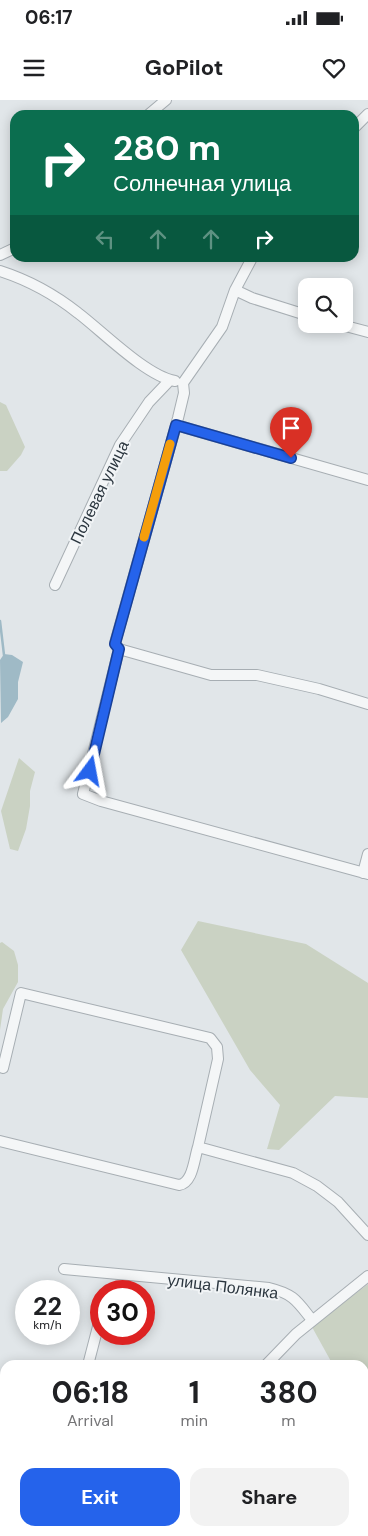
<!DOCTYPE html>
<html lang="en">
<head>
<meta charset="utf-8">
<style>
	:root { --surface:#fff; --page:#f2f2f2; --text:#202124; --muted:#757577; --accent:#2563eb }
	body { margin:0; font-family:"DM Sans",sans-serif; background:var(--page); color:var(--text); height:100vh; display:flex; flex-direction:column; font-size:19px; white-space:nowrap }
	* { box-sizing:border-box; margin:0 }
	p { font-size:16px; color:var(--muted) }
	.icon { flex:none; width:28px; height:28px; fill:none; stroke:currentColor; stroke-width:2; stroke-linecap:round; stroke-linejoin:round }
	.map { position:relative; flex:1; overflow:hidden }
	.side { position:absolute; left:0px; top:1260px; width:369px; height:176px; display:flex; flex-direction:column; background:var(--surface); border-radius:15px 15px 0 0; box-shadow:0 2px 12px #0003 }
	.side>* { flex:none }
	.banner { position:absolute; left:10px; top:10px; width:349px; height:152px; border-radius:15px; box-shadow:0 2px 12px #0003; background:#0b6e4f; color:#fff; overflow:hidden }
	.controls { position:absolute; left:298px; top:178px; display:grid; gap:10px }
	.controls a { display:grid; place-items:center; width:55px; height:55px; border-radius:10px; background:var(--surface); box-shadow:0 2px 12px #0003; font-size:25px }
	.speed { position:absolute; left:15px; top:1180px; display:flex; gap:10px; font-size:25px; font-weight:700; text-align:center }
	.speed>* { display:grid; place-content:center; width:65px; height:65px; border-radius:50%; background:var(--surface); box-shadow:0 2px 12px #0003; line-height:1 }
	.speed small { font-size:12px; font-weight:400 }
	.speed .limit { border:8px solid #d22; background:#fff; color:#111 }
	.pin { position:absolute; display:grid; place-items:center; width:42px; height:42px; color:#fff; margin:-51px -21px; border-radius:50% 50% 50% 0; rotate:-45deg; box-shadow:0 0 5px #0007 }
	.pin .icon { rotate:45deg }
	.me { position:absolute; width:55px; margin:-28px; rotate:13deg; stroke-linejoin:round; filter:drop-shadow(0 0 4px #0008) }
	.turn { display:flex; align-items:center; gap:18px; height:105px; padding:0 20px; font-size:22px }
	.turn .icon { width:65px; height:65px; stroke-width:2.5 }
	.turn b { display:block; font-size:35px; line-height:42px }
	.lanes { display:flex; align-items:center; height:48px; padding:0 20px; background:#0003; justify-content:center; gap:25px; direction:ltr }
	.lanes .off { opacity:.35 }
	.eta { display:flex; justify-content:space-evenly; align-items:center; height:85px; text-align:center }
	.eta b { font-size:30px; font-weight:700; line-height:35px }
	.cta { display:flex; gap:10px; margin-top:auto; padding:10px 20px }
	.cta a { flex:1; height:58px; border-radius:15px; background:var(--accent); color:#fff; font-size:20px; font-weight:700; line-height:58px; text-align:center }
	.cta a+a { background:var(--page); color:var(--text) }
	.status { display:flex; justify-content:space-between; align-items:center; height:35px; padding:0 25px; background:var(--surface); direction:ltr }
	.status svg { height:14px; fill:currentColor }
	header { display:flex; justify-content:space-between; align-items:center; height:65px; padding:0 20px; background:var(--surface); font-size:22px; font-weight:700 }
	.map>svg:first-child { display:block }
	.green { fill:#cad2c3 }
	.water { fill:#9fbac6 }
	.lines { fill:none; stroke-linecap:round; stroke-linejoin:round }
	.stream { stroke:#9fbac6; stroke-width:2.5 }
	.street-casing { stroke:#a7aeb3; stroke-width:12 }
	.street { stroke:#f4f6f7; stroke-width:10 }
	.route-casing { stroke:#184099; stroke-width:12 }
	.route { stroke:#2563eb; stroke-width:9 }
	.slow { stroke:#f59e0b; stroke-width:9 }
	.labels { text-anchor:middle; stroke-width:4; stroke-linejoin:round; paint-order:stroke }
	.street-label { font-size:16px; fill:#2b363f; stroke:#f1f4f6 }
</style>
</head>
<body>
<div class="status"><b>06:17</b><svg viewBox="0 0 49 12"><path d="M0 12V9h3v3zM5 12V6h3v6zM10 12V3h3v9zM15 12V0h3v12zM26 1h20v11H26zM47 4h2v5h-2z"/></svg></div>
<header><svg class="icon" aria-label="menu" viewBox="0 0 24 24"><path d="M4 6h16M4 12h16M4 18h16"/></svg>GoPilot<svg class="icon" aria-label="heart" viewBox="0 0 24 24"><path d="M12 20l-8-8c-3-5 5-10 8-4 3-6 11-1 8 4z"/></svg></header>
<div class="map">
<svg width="368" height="1436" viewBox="0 0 368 1436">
	<rect width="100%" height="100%" fill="#e1e6e9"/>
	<path class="green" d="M 0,302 L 6,305 L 25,347 L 21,355 L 7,371 L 0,371 Z
		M 19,658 L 35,672 L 30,691 L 30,706 L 26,729 L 18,751 L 10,749 L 1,711 Z
		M 198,821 L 306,844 L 368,883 L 368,998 L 335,996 L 279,1050 L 267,1049 L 280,1005 L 250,970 L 181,850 Z
		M 2,842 L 14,851 L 18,865 L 18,882 L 3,909 L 0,930 L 0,843 Z
		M 368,1184 L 368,1368 L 364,1355 L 364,1265 L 333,1265 L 312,1227 Z"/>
	<path class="water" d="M 4,554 L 12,555 L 23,562 L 18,582 L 18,599 L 8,617 L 1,623 L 0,560 Z"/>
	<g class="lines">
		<path class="stream" d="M 0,521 L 4,555"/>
		<defs>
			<path id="street" d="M 148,15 L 166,0
				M 354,28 L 368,14
				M 0,155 L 15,148
				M 252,158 L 235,190 L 222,227 L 183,283 L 184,293 L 178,318 L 115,543 L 119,549 L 83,694 L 101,701 L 368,774
				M 0,171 C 28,180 54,194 78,213 C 102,231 146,276 175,281
				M 235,190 L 252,198 L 306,215
				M 338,224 L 368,232
				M 176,325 L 368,380
				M 55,485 L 120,345 L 149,302 L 170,280
				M 119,549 L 211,575 L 257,575 L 319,589 L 368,604
				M 363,773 L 368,754
				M 3,968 L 21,893 L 210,938 L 217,947 L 218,959 L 198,1047 L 293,1073 L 317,1086 L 338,1102 L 368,1135
				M 0,1041 L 179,1085 C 193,1083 194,1059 198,1047
				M 64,1169 L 269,1188 C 294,1194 297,1201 312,1220
				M 107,1191 L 108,1190
				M 88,1265 L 101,1215
				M 266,1265 L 296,1234 L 368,1176
				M 327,1431 L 329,1436
				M 43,1436 L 45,1431
				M 179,1436 L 181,1431"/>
		</defs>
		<use href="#street" class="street-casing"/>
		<use href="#street" class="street"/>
	</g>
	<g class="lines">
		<defs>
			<path id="route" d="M 90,671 L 119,549 L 115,544 L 176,325 L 291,358"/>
		</defs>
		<use href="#route" class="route-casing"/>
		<use href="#route" class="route"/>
		<path class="slow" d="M 144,437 L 170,344"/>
	</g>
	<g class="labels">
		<g class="street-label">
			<text transform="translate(99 392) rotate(-64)" y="6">Полевая улица</text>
			<text transform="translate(223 1186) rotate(7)" y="6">улица Полянка</text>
		</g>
	</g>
</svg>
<div class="controls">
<a><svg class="icon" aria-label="search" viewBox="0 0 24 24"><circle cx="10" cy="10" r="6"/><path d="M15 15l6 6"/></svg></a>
</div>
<div class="speed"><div>22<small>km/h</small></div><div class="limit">30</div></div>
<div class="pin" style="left:291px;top:358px;background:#d93025"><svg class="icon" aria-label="arrive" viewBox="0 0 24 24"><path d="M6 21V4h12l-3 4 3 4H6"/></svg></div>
<svg class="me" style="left:90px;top:671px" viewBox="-20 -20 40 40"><path d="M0-17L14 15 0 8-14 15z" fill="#2563eb" stroke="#fff" stroke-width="4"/></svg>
<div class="banner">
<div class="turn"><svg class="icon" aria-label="right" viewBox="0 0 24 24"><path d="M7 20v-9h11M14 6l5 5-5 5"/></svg><div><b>280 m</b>Солнечная улица</div></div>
<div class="lanes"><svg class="icon off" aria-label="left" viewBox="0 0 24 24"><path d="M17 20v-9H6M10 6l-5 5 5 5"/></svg><svg class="icon off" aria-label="ahead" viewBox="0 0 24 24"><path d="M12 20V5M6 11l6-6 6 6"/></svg><svg class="icon off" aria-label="ahead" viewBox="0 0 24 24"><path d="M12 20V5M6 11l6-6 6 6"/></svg><svg class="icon" aria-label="right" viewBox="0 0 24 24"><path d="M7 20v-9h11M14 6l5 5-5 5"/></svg></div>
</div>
<section class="side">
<div class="eta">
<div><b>06:18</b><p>Arrival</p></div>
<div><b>1</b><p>min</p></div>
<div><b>380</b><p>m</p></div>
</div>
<div class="cta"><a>Exit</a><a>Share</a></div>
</section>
</div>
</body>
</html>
